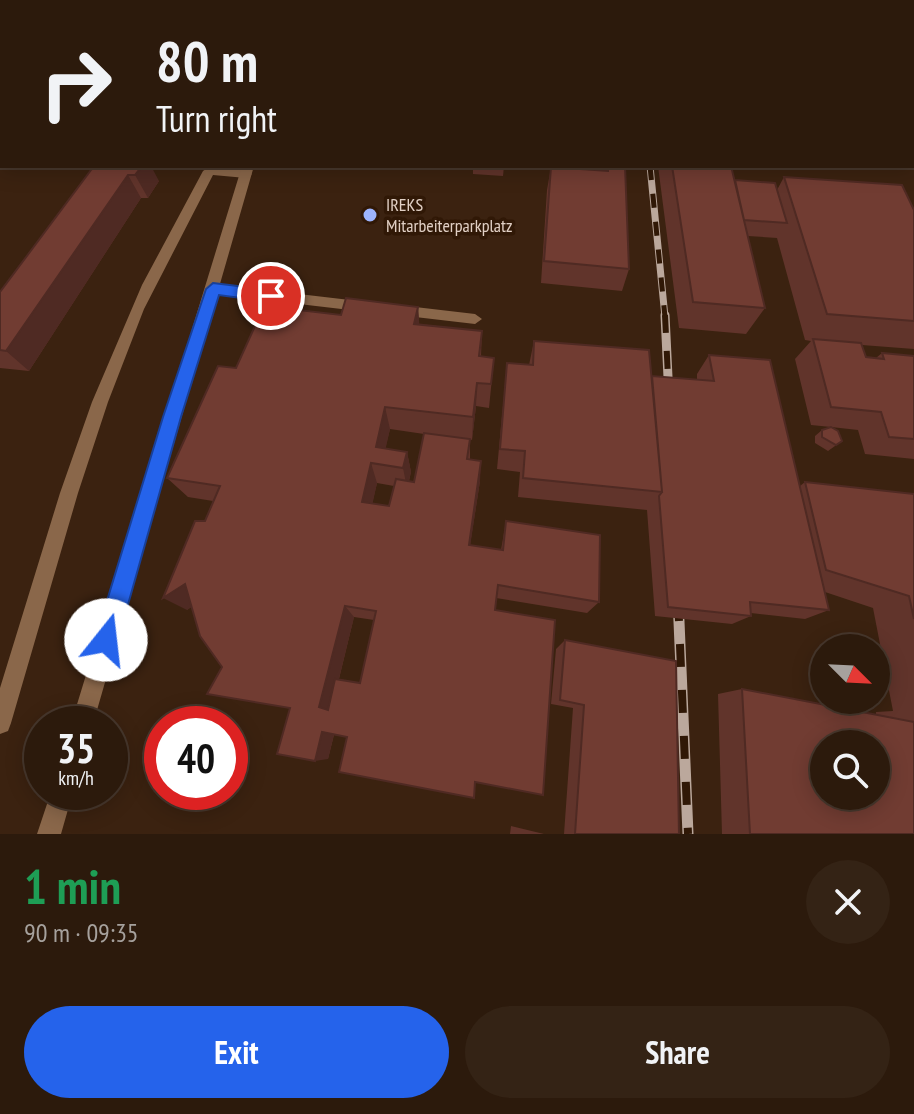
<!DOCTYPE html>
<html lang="en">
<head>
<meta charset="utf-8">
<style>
	:root { --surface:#2c1a0c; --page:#342315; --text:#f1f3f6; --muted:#a6a19d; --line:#48382d; --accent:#2563eb }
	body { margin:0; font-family:"PT Sans Narrow",sans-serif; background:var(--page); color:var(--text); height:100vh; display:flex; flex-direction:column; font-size:30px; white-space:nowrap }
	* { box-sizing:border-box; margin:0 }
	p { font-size:26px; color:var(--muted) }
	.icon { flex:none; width:44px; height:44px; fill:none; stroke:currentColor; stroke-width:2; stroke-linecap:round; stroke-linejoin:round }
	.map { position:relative; height:834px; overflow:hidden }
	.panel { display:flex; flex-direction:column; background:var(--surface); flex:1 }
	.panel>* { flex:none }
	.hud { position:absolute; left:0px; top:0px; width:914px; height:168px; box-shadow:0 4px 20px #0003,0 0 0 2px var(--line); background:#2c1a0c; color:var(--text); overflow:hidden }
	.needle { width:52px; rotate:114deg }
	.fabs { position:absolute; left:810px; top:634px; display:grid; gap:16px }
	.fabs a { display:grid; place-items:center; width:80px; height:80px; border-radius:50%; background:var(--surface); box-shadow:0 4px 20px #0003,0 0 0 2px var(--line); font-size:40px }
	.speed { position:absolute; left:24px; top:706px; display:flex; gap:16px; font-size:40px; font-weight:700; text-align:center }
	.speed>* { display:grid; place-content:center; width:104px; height:104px; border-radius:50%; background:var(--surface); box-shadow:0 4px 20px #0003,0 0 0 2px var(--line); line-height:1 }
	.speed small { font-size:20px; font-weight:400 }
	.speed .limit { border:12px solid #d22; background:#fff; color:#111 }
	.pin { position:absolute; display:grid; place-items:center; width:68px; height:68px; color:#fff; margin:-34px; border:4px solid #fff; border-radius:50%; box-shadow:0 2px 8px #0007 }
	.me { position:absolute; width:88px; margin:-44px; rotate:16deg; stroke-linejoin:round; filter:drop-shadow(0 0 6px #0008) }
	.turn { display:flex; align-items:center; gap:28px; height:168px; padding:0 24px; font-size:36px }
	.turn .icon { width:104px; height:104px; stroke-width:2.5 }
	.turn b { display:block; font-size:56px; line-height:68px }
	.round { display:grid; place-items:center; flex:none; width:84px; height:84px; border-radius:42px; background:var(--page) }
	.overview { display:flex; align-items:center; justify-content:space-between; height:136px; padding:0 24px }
	h1 { font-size:48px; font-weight:800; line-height:60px; color:#1e9e55 }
	.button { display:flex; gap:16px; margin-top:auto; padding:16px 24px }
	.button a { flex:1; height:92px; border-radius:48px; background:var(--accent); color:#fff; font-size:32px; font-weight:800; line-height:92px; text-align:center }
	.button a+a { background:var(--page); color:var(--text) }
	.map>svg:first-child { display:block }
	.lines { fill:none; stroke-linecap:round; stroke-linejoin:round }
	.service { fill:#8a674a; fill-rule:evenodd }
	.minor { fill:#8a674a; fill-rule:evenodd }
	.tertiary { fill:#8a674a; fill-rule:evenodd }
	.primary { fill:#eba365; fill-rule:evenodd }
	.rail-far3-casing { stroke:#bba89c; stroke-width:6 }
	.rail-far2-casing { stroke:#bba89c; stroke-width:7 }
	.rail-far1-casing { stroke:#bba89c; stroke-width:9 }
	.rail-casing { stroke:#bba89c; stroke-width:11 }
	.rail-far3 { stroke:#301806; stroke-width:4; stroke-dasharray:11; stroke-linecap:butt }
	.rail-far2 { stroke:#301806; stroke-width:5; stroke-dasharray:14; stroke-linecap:butt }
	.rail-far1 { stroke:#301806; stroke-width:6; stroke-dasharray:18; stroke-linecap:butt }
	.rail { stroke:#301806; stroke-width:8; stroke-dasharray:23; stroke-linecap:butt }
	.wall { fill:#61342b; fill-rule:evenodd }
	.shaded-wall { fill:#4f2a23 }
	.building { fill:#713c32; stroke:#4f2a23; stroke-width:2; fill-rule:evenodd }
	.route { fill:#2563eb; stroke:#184099; stroke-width:2 }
	.poi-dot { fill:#9db4fd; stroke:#301806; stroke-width:3 }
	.labels { text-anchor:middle; stroke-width:7; stroke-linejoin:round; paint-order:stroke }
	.far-poi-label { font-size:18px; fill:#e1d0c5; stroke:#301806; text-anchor:start }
</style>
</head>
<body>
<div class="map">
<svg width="914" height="834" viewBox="0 0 914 834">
	<rect width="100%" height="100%" fill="#3b2210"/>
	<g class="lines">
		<path class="service" d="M 99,0 L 109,0 L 110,2 L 100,2 Z
			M 209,167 L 246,170 L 252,174 L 246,178 L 213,175 L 144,309 L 108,402 L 78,493 L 11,723 L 8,731 L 0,734 L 0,688 L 60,493 L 92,402 L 142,285 L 203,171 Z
			M 213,284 L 367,302 L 374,307 L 367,312 L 213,294 L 206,289 Z
			M 398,305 L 475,314 L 482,319 L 475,324 L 398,315 L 391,310 Z"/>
		<path class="minor" d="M 881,0 L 890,0 L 891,2 L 882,2 Z
			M 912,37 L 914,38 L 914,46 L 912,45 Z"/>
		<path class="tertiary" d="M 300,0 L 310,0 L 311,2 L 301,2 Z
			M 242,166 L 254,166 L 93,724 L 71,724 Z
			M 51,792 L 73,792 L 61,834 L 37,834 Z"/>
		<path class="primary" d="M 2,34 L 2,42 L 0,43 L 0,35 Z"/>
		<defs>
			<path id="rail-far3" d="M 912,129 L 914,132"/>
			<path id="rail-far2" d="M 912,162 L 914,166
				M 650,166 L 665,317"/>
			<path id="rail-far1" d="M 665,315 L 669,398"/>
			<path id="rail" d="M 678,598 L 688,834"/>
		</defs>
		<use href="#rail-far3" class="rail-far3-casing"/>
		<use href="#rail-far2" class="rail-far2-casing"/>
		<use href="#rail-far1" class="rail-far1-casing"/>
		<use href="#rail" class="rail-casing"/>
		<use href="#rail-far3" class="rail-far3"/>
		<use href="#rail-far2" class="rail-far2"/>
		<use href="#rail-far1" class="rail-far1"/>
		<use href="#rail" class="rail"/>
	</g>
	<path class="wall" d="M 0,49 L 2,49 L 2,141 L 0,141 Z
		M 912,89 L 914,89 L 914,115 L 912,115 Z
		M 94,166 L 159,181 L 148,198 L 141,198 L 29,371 L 0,368 L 0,292 Z
		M 473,166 L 504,166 L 503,176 L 473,174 Z
		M 591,166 L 625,166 L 629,269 L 622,291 L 541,283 L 547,190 L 551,167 L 605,171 L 606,167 Z
		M 658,166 L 731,166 L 735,180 L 777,190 L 784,177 L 914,210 L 914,349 L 862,345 L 866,357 L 876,358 L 882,353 L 914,356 L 914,459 L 865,454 L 858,430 L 831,427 L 842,441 L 828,451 L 815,443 L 815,436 L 822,430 L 831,427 L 811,425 L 795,359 L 811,341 L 805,340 L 777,238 L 748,236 L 765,308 L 746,334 L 679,328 Z
		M 418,307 L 419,324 L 482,331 L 481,356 L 494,358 L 489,408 L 476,406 L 472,440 L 470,439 L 470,459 L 480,481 L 470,545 L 501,550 L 506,521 L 599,602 L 587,613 L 496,598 L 347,737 L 334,735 L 328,759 L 289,708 L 207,694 L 222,667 L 191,607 L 187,610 L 205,521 L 213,501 L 188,497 L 167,478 L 236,368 ZM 390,429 L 424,434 L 414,482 L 409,481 L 411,472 L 407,452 L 385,449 ZM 377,483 L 394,486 L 389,506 L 372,504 ZM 354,617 L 374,620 L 360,683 L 339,679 Z
		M 534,341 L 652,376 L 697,380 L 697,374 L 709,355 L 800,486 L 805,482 L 914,494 L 914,834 L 722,834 L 718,694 L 742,689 L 876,715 L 876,712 L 893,711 L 873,608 L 825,592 L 829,610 L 805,619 L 751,613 L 751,616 L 732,624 L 655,616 L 647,510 L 518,497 L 520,472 L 497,469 L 507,363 L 529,365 Z
		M 565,640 L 679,834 L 564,834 L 573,708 L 551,704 L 556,649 Z
		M 511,826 L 544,834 L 510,834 Z"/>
	<path class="shaded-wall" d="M 22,0 L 78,0 L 72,2 L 15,2 Z
		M 0,5 L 2,8 L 2,20 L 0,20 Z
		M 2,85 L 2,118 L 0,115 L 0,87 Z
		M 142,166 L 151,166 L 159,181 L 148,198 L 135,175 Z
		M 128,175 L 141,198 L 29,371 L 6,351 Z
		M 418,307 L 420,333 L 414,324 Z
		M 477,383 L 476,406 L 472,440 L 473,417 Z
		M 385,407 L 390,429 L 382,465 L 376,447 Z
		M 407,452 L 411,472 L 407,488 L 403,468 Z
		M 481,461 L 480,481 L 468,560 L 469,545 Z
		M 371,463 L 377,483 L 369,520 L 362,502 Z
		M 185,584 L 206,597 L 187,610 L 163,598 Z
		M 345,606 L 354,617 L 331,711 L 319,707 Z
		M 322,732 L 334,734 L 328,759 L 315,761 Z"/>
	<path class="building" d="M 0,0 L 22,0 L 15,2 L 2,2 L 2,6 L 0,4 Z
		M 517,0 L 614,0 L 614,2 L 517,2 Z
		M 689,0 L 723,0 L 723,2 L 689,2 Z
		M 0,49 L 2,49 L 2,85 L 0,87 Z
		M 94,166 L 142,166 L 135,175 L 128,175 L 6,351 L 0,350 L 0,292 Z
		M 608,166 L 625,166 L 629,269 L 544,261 L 551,167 L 608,171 Z
		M 672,166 L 731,166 L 765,308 L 693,302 Z
		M 784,177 L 902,185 L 914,210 L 914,321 L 827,314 Z
		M 735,180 L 775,183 L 787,223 L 744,220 Z
		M 346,298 L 418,307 L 414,324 L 482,331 L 479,356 L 494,358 L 491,384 L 477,383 L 473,417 L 385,407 L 376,447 L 407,452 L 403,468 L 371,463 L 362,502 L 389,506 L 396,479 L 414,482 L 424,433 L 470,439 L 467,459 L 481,461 L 469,545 L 503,550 L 506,521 L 600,535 L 599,602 L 498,585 L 495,610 L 555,620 L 543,795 L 475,782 L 474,798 L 339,772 L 347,737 L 322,732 L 315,761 L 277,754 L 290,708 L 207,694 L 222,667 L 200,636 L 185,584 L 163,598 L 195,521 L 205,521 L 220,486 L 167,478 L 218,366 L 236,368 L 264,306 L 341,315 ZM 345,606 L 376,611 L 360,683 L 335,679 L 328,710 L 319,707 Z
		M 813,339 L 861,343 L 866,357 L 884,359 L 882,353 L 914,356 L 914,439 L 889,437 L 881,412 L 831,407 Z
		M 534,341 L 649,350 L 662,492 L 523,478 L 525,451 L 500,449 L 507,363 L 533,365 Z
		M 709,355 L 770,360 L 829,610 L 750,602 L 751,616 L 668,607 L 659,496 L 662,492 L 652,376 L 714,381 Z
		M 831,427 L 838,431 L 842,441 L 836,445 L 822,437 L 822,430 Z
		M 805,482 L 914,494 L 914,619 L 909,596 L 826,570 Z
		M 565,640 L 676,661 L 679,834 L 575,834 L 584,705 L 560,700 Z
		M 742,689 L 914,722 L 914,834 L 750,834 ZM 824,744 L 876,744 L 876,796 L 824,796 Z"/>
	<path class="route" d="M 213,283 L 271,290 L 279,296 L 271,302 L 219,295 L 181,417 L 118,640 L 114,648 L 106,652 L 98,648 L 95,640 L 163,417 L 206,289 Z"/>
	<circle class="poi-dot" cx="370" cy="215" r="8"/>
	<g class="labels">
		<g class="far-poi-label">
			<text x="386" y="211">IREKS<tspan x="386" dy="21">Mitarbeiterparkplatz</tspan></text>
		</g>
	</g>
</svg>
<div class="fabs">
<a><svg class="needle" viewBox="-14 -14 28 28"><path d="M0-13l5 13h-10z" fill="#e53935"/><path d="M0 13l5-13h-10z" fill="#a6a19d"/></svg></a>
<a><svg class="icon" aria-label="search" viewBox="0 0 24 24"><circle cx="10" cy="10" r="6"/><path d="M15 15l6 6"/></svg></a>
</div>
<div class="speed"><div>35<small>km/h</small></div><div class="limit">40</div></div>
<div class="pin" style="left:271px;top:296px;background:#d93025"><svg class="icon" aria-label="arrive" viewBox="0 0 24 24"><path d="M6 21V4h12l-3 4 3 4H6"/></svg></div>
<svg class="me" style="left:106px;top:640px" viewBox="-20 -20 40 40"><circle r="19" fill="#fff"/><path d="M0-13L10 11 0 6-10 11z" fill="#2563eb"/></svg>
<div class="hud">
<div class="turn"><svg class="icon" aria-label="right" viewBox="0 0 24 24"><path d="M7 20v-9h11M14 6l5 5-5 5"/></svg><div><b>80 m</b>Turn right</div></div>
</div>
</div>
<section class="panel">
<div class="overview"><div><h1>1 min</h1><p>90 m · 09:35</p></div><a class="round"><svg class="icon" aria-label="close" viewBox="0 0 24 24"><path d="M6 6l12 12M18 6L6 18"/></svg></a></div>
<div class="button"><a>Exit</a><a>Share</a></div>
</section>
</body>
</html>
